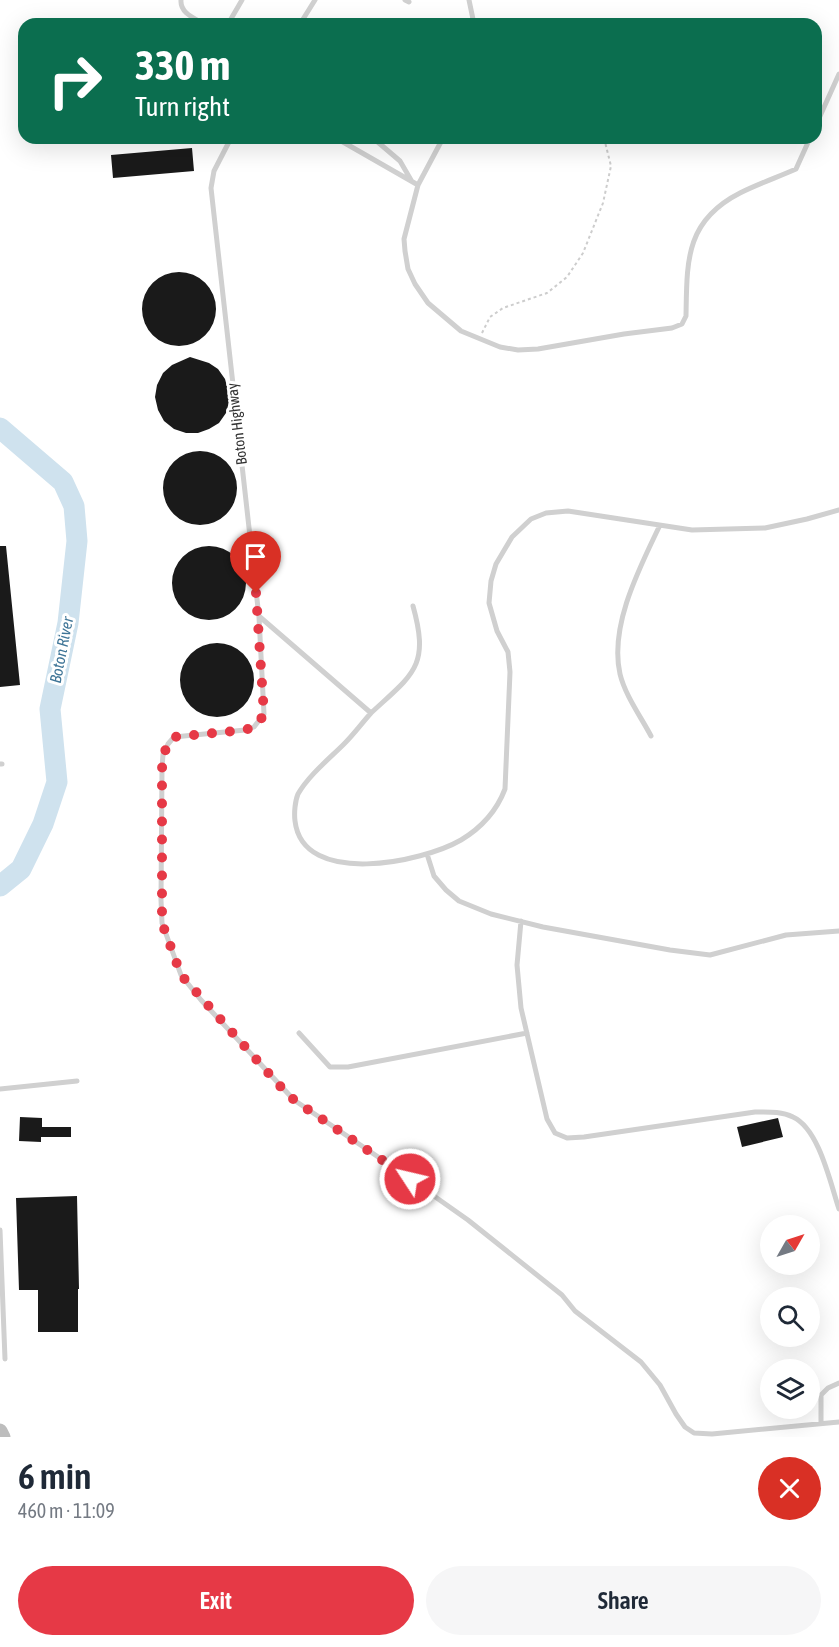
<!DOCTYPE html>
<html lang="en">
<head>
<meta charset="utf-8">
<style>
	:root { --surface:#fff; --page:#f6f6f7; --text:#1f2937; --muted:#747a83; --accent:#e63946 }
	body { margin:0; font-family:"Asap Condensed",sans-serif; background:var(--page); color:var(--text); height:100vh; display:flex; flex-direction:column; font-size:22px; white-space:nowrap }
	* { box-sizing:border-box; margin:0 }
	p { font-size:20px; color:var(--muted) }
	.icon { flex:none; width:33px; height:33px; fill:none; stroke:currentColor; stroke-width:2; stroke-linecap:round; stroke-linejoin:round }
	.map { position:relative; height:1437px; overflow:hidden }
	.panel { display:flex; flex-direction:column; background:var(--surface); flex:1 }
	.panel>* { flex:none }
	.hud { position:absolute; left:18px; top:18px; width:804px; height:126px; border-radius:18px; box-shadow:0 6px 24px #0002; background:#0b6e4f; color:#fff; overflow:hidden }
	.needle { width:39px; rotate:51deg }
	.fabs { position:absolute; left:760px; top:1215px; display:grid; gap:12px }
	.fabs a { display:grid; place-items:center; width:60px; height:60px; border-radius:50%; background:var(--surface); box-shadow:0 6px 24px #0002; font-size:30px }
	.pin { position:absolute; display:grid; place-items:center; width:51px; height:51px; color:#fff; margin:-62px -26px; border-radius:50% 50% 50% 0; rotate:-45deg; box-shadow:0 0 6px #0007 }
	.pin .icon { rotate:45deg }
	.me { position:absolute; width:66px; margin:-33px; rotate:305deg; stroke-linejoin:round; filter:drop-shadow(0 0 4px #0008) }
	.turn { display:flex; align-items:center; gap:21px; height:126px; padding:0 18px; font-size:27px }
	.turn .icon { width:78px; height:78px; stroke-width:2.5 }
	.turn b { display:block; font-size:42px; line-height:51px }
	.round { display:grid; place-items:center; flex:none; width:63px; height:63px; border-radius:32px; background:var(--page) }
	.overview { display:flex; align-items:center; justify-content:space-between; height:102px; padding:0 18px }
	h1 { font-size:36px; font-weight:600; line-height:45px }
	.action { display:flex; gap:12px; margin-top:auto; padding:12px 18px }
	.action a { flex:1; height:69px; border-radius:36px; background:var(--accent); color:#fff; font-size:24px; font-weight:600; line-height:69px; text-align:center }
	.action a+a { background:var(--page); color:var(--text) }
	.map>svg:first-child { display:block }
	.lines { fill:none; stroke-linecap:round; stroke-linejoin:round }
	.river { stroke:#cfe2ee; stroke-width:21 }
	.building { fill:#1a1a1a }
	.path { stroke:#cdcdcd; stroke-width:2; stroke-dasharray:3 3; stroke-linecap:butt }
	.lane { stroke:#d0d0d0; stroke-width:5 }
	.secondary { stroke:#bdbdbd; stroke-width:15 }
	.route { stroke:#e63946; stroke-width:10; stroke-dasharray:0 18 }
	.labels { text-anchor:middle; stroke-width:6; stroke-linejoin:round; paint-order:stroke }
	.street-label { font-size:15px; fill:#333; stroke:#fff }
	.water-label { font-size:16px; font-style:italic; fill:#3f7597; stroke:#fff }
</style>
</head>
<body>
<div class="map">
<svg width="839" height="1437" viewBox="0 0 839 1437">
	<rect width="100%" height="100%" fill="#fff"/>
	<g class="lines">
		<path class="river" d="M 0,428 L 63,482 L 74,506 L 77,541 L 68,623 L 50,709 L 57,782 L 43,824 L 21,869 L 0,886"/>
	</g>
	<path class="building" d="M 192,148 L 194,171 L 113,178 L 111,155 Z
		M142 309a37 37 0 1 1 74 0a37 37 0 1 1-74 0Z
		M 190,357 L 209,363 L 218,369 L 225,379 L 229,394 L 229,402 L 226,413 L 219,423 L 209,429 L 198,433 L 186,433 L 174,429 L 164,421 L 158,410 L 155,397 L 157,385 L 163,373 L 172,365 Z
		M163 488a37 37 0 1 1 74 0a37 37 0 1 1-74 0Z
		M 0,546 L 6,546 L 20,685 L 0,687 Z
		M172 583a37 37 0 1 1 74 0a37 37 0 1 1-74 0Z
		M180 680a37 37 0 1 1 74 0a37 37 0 1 1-74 0Z
		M 20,1117 L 42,1118 L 42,1127 L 71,1127 L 71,1137 L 41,1137 L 41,1142 L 19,1141 Z
		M 778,1118 L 783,1137 L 742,1147 L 737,1127 Z
		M 77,1196 L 79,1289 L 78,1289 L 78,1332 L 38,1332 L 38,1290 L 19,1290 L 16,1198 Z"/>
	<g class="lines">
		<path class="path" d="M 482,333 L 490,317 L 503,308 L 547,293 L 567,277 L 583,253 L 603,203 L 611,166 L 604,138"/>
		<path class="lane" d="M 181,0 C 180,13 194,18 204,24
			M 405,0 L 409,2
			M 469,0 L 474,24
			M 228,24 L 242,0
			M 300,24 L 315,0
			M 816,125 L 839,74
			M 231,138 L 214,171 L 211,188 L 259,617 L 264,714 L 254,727 L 245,730 L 174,737 L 168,744 L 163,754 L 162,769 L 161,900 L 162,923 L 181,975 L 201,1000 L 294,1100 L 390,1165 L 468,1220 L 562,1295 L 575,1311 L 641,1362 L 660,1385 L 676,1414 L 685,1427 L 694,1433 L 712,1434 L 839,1422
			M 336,138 L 418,185
			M 373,138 L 400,161 L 411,180
			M 443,138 L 418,185 L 404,239 L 405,251 L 408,269 L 415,284 L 428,303 L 461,331 L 500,347 L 518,350 L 538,349 L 624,334 L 672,328 L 682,324 L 686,316 C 687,261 685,221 740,193 C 758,184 778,177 796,169 L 810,138
			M 260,617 L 371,713 C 362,723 354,734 344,744 C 329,759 309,775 298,794 C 295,801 294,813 295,821 C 303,888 423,862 461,840 C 481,828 497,810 505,789 L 510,672 L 508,652 L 497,631 L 489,603 L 491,581 L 496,564 L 512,537 L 531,519 L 546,513 L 568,511 L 692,530 L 765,528 L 807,519 L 839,510
			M 371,713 C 413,674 430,667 413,606
			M 651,736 C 641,717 625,695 620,674 C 609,626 640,567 660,525
			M 0,764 L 2,764
			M 427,854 L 434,876 L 446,890 L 459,901 L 491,914 L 543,927 L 670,950 L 710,955 L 786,935 L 839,931
			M 521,921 L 517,965 L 521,1008 L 547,1119 L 555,1133 L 567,1138 L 584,1137 L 755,1112 C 768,1112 781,1111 793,1117 C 819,1129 830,1182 839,1209
			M 299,1033 L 330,1067 L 348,1067 L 527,1033
			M 0,1089 L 77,1081
			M 0,1230 L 5,1359
			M 821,1423 L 821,1395 L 828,1388 L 839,1383"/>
		<path class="secondary" d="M 0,1431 L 3,1437"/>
	</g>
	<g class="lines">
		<path class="route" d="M 256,593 L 264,714 C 259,723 254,727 245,730 L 174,737 L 163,754 L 162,769 L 162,923 L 181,975 L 280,1086 L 294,1100 L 410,1179"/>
	</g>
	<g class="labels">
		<g class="street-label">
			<text transform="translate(237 424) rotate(-97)" y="5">Boton Highway</text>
		</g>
		<g class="water-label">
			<text transform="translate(61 650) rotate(-79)" y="6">Boton River</text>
		</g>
	</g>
</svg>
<div class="fabs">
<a><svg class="needle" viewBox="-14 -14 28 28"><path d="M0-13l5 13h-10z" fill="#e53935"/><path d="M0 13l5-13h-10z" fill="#747a83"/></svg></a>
<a><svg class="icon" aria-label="search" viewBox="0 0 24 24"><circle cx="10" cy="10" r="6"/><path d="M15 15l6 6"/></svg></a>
<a><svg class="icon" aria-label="layers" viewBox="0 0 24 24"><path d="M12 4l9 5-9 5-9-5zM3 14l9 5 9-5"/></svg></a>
</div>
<div class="pin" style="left:256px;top:593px;background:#d93025"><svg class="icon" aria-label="arrive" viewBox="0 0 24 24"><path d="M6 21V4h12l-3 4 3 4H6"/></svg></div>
<svg class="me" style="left:410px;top:1179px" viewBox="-20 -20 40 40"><circle r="17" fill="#e63946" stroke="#fff" stroke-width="3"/><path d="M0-11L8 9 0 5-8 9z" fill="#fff"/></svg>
<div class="hud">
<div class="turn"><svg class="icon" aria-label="right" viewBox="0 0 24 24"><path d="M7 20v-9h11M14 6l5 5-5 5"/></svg><div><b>330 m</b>Turn right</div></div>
</div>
</div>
<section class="panel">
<div class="overview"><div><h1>6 min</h1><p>460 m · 11:09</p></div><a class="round" style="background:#d93025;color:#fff"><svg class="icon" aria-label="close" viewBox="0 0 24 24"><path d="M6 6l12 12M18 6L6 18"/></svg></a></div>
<div class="action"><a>Exit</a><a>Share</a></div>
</section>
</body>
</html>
